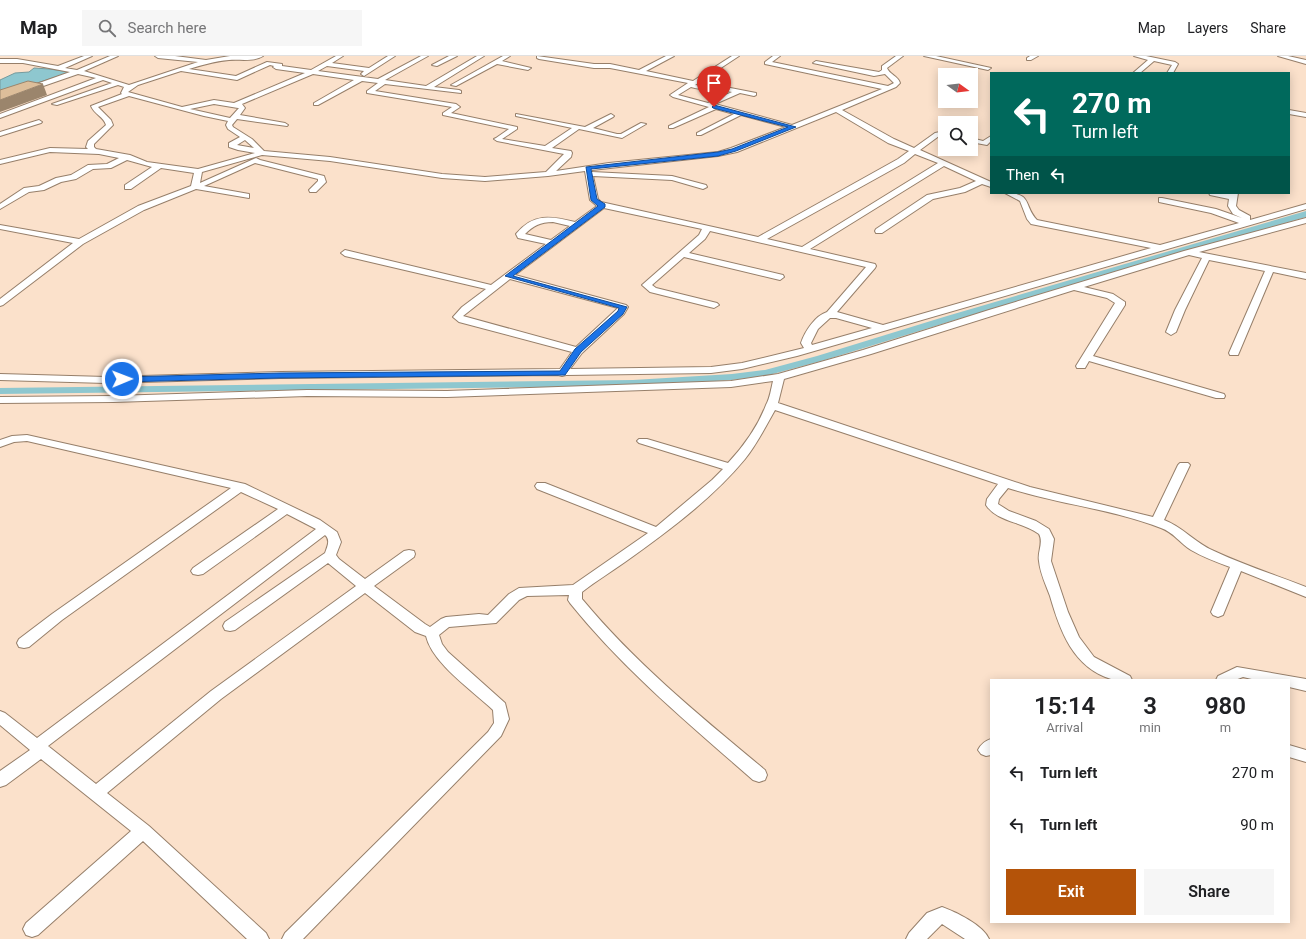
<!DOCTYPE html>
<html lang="en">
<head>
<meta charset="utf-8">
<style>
	:root { --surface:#fff; --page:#f6f6f6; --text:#202124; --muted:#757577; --line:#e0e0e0; --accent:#b45309 }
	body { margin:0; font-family:Roboto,sans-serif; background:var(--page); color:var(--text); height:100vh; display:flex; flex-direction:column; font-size:15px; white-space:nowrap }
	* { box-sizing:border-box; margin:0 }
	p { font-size:13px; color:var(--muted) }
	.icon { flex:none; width:22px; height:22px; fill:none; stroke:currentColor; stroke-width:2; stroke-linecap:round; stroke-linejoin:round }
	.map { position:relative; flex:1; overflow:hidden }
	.sheet { position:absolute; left:990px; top:623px; width:300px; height:244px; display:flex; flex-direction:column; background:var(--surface); border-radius:0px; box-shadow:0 2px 10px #0003 }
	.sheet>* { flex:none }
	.guide { position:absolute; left:990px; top:16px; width:300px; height:122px; border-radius:0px; box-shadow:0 2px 10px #0003; background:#00695c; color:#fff; overflow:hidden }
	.needle { width:26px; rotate:105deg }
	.buttons { position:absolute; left:938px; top:12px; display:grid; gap:8px }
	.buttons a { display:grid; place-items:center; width:40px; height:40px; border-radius:0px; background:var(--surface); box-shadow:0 2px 10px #0003; font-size:20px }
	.pin { position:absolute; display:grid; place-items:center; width:34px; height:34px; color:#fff; margin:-41px -17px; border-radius:50% 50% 50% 0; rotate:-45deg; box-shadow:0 0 4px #0007 }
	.pin .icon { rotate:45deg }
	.me { position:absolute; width:44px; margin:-22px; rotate:89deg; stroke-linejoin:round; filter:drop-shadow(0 0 3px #0008) }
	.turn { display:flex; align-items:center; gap:14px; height:84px; padding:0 16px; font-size:18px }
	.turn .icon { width:52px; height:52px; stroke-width:2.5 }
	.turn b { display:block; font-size:28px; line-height:34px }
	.then { display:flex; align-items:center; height:38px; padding:0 16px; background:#0003; gap:8px; font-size:15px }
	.eta { display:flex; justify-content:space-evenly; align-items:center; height:68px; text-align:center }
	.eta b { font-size:24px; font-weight:600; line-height:28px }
	.primary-button { display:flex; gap:8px; margin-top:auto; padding:8px 16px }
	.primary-button a { flex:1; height:46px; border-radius:0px; background:var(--accent); color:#fff; font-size:16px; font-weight:600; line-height:46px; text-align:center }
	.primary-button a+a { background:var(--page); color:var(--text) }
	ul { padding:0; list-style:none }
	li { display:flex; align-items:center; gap:12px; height:52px; padding:0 16px }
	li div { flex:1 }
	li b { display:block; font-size:15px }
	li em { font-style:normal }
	header { display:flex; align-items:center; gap:24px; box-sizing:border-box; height:56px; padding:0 20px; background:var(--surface); border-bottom:1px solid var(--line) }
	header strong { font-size:19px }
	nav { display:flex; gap:22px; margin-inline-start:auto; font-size:14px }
	.search { width:280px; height:36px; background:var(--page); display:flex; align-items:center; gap:10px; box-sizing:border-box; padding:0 14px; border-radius:0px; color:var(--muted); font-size:15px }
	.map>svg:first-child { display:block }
	.water { fill:#8ec7cf; stroke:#759a9d }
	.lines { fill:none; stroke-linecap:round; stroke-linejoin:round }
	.canal { fill:#8ec7cf; fill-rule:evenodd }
	.minor-casing { stroke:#967f6a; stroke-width:2 }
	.minor { fill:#fff; fill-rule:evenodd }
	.shaded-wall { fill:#9b856c }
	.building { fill:#ddbe9a; stroke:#9b856c }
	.route { fill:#1a73e8; stroke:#114b97 }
</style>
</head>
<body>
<header>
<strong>Map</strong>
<div class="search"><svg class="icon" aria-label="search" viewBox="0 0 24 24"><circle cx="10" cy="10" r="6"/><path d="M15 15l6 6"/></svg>Search here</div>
<nav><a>Map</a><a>Layers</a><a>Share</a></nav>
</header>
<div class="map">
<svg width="1306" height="883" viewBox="0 0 1306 883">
	<rect width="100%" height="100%" fill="#fbe1cb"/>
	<path class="water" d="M 34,12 L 49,13 L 71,16 L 0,39 L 0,24 L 15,17 L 29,16 Z"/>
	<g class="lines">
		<path class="canal" d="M 1306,155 L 1306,161 L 955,264 L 825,304 L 769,319 L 732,324 L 633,330 L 0,338 L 0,332 L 633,324 L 732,318 L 765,314 L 817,300 L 947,260 Z"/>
		<defs>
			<path id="minor" d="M 84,0 L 92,0 L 65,12 L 77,14 L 110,0 L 118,0 L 84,15 L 129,29 L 198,6 L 158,2 L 155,0 L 175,0 L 206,4 L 230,0 L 263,0 C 254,6 240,3 229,4 C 215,5 202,9 189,13 L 236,20 L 267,6 L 282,8 L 282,10 L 311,14 L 336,0 L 343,0 L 332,7 L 369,12 L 388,0 L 395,0 L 364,20 L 361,18 L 364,15 L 327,10 L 318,15 L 378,23 L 421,0 L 428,0 L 385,24 L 426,30 L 477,0 L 484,0 L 434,31 L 459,34 L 461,35 L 461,37 L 385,28 L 375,35 L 456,48 L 460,51 L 451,57 L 517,71 L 517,73 L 502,83 L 545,90 L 572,72 L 516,60 L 516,58 L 585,71 L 611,58 L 614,60 L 613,61 L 593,72 L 617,78 L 621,78 L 641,67 L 646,68 L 622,82 L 579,73 L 552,92 L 571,95 L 572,97 L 571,101 L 556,115 L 609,107 L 718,96 L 731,92 L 786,71 L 741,59 L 701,79 L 697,79 L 697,77 L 734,58 L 716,53 L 673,72 L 669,72 L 669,70 L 709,51 L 673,41 L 670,39 L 688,27 L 610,12 L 594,12 L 539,3 L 537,2 L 537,0 L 594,8 L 610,8 L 639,14 L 666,0 L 674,0 L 646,15 L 693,25 L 732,0 L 739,0 L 695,29 L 701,30 L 715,29 L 756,37 L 756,39 L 754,40 L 740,37 L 715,48 L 792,69 L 882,33 L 765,8 L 765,6 L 773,0 L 780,0 L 772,6 L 888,30 L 894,27 L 885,18 L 874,20 L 813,7 L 816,5 L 879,16 L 882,14 L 882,10 L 896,0 L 903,0 L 887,12 C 889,18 898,20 900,27 L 896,31 L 842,54 L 894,83 L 914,92 L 935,77 L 945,75 L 945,79 L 939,80 L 920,94 L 991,126 L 991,131 L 982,128 L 965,136 L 933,143 L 882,177 L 876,177 L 875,175 L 876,173 L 927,139 L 960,132 L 976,125 L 944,110 L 810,193 L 875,208 L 876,210 L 875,212 L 837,256 L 883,269 L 1151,192 L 1031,168 L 1027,163 L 1020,145 L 1005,137 C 1033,137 1023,149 1037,164 L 1160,189 L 1239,167 L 1211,157 L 1159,146 L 1159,142 L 1162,142 L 1216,153 L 1242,162 L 1233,158 L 1228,150 L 1229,143 L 1210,139 L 1209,137 L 1238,137 L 1236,150 L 1239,154 L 1250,160 L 1250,164 L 1306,148 L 1306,153 L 797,300 L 742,313 L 711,317 L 566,319 L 562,320 L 558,319 L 281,322 L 106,327 L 0,324 L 0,318 L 106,321 L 281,316 L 560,313 L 572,296 L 459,266 L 453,261 L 462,251 L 486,233 L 345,200 L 341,197 L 345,194 L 491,229 L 546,188 L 518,182 L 516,178 C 533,157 551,160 575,166 L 597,150 L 590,144 L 585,115 L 548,120 L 485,125 L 442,122 L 330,105 L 262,99 L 202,116 L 200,127 L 256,102 L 260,104 L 324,120 L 326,126 L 316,136 L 310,136 L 309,134 L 318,125 L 318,123 L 255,107 L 204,130 L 249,138 L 249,142 L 196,133 L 144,154 L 83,188 L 3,249 L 0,250 L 0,243 L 73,187 L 0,173 L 0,169 L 79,183 L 138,150 L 191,130 L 194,117 L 161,112 L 131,133 L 125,133 L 125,129 L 152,111 L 127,104 L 111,112 L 93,113 L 76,123 L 61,126 L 44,134 L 29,136 L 0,153 L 0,148 L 24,132 L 39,130 L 56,122 L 71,119 L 88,109 L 107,108 L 119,102 L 99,98 L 50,96 L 0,108 L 0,104 L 50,92 L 88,93 L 86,91 L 88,85 L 106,69 C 104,61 94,58 91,50 L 122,38 L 121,37 L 124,31 L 118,29 L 57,49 L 52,48 L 112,27 L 103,24 L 0,62 L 0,58 L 96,22 L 78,18 L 0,45 L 0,41 L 70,16 L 23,7 L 0,7 L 0,3 L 17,3 L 58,10 ZM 270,9 L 274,10 L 273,11 L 276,13 L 305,17 L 234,47 L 214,44 L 182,51 L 128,36 L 138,29 L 181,15 L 237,24 ZM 313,18 L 354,24 L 314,47 L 314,49 L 318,49 L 362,25 L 378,27 L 367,35 L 367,37 L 452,51 L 443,57 L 443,59 L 509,73 L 496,82 L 494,83 L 497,85 L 564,98 L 546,116 L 485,121 L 442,118 L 330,101 L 264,95 L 252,83 L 233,71 L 232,69 L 237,63 L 287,70 L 288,69 L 285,67 L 240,59 L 245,52 L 242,48 ZM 691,31 C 704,35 718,33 732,36 L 708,47 L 678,39 ZM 129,40 L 204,60 L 228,65 L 226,69 L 228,73 L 240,81 L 229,87 L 229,91 L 238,94 L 255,97 L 198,113 L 147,106 L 130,99 L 96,93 L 94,91 L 94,88 L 113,69 L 111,64 L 98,51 ZM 214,48 L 238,52 L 239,52 L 230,62 L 190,53 ZM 836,56 L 888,87 L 909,95 L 898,103 L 758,181 L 601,146 L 598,143 L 593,120 L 672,124 L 703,133 L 707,131 L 706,129 L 672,120 L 592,116 L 592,114 L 718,100 L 737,96 ZM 245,84 L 254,92 L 237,89 ZM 915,98 L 938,107 L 802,191 L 767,183 L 904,107 ZM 604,152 L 702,173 L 699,179 L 642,229 L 650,236 L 714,252 L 719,249 L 717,247 L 656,232 L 652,229 L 684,201 L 780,224 L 784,221 L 783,219 L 689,197 L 705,183 L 710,175 L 866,211 L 827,256 C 815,260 805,275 801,287 L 804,292 L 742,307 L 711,311 L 570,313 L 582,297 L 624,258 L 628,251 L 626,249 L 515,219 ZM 553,166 L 570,170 L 551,184 L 525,178 C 533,170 540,166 553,166 ZM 510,223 L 618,252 L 576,291 L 463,260 ZM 830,262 L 836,262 L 872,272 L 812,289 L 811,287 L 818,273 Z
				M 449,0 L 457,0 L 437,10 L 432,9 Z
				M 503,0 L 510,0 L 502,5 L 531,12 L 528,14 L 497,8 L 456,30 L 451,29 Z
				M 924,0 L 936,0 L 991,12 L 988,14 Z
				M 1030,0 L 1038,0 L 1031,4 L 1027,4 L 1027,2 Z
				M 1134,0 L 1146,0 L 1175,6 L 1178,8 L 1173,17 L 1167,17 L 1172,9 L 1154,5 L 1140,17 L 1133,17 L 1148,4 Z
				M 1278,0 L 1288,0 L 1306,4 L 1306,8 Z
				M 1289,54 L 1306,57 L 1306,61 L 1289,58 Z
				M 39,64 L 42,66 L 41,67 L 0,80 L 0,76 Z
				M 991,80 L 991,85 L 987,89 L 971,86 L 971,82 L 983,85 Z
				M 1306,162 L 1306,167 L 1199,196 L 1306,217 L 1306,223 L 1273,216 L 1238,299 L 1230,299 L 1229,297 L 1265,215 L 1209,204 L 1185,254 L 1176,276 L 1171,279 L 1166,276 L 1175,254 L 1202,202 L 1189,199 L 1084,231 L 1113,238 L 1125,246 L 1125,249 L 1093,300 L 1224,338 L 1225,340 L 1224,342 L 1216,342 L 1089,305 L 1085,312 L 1077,312 L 1076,310 L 1115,247 L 1107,242 L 1074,234 L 871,298 L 784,323 L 778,347 L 1030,431 L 1153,461 L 1178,409 L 1180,407 L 1188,407 L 1190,409 L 1164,464 C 1183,471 1195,487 1214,495 C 1244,509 1275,519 1306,531 L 1306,541 L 1241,515 L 1223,559 L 1218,561 L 1213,559 L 1211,556 L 1230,511 C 1216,506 1203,501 1191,494 C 1180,487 1173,476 1161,472 C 1112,453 1058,448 1008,432 L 999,443 L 998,448 L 1009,455 L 1036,465 L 1049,473 L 1054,483 L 1051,505 L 1068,556 L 1079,581 L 1094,601 L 1130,620 L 1132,624 C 1126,624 1117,625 1111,623 C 1073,611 1060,575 1050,540 C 1046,529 1040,517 1039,505 C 1037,496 1044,487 1039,478 C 1024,466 997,466 986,449 L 987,443 L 998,428 L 775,354 C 766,370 757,388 745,403 C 712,443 667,476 625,506 C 611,516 596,525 582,536 L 582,543 C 636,608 700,660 765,714 L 767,719 L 765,724 L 759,726 L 753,724 C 689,668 624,614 570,547 L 568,544 L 569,539 L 527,540 L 519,544 L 496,567 L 449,571 L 439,579 L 442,588 L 448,596 L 505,647 L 509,663 L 501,680 L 303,883 L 282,883 L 285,877 L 488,676 L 494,667 L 493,654 C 473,635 432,607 426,580 L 415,576 L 365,537 L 221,643 L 107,737 L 149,770 L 266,877 L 269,883 L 247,883 L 143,785 L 38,879 L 32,881 L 26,879 L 23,873 L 26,867 L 131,775 L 41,703 L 6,729 L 0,731 L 0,715 L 30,694 L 0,669 L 0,655 L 5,657 L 37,682 L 316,473 L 287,458 L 203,518 L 198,519 L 193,518 L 191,515 L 193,512 L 278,453 L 241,436 L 62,564 L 29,591 L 24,592 L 19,591 L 17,587 L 19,583 L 52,558 L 231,432 L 27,385 L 14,386 L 0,391 L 0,384 L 12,380 L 27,379 L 245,428 L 320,464 L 337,476 L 341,486 L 336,499 L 339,503 L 365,523 L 404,495 L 409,494 L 414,495 L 415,498 L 414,501 L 374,530 L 425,568 L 430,571 L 441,563 L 446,561 L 479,558 L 488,559 L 509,538 L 519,532 L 573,529 L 648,477 L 537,433 L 535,430 L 537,427 L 545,427 L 656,471 L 712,424 L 723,413 L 639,387 L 637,385 L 639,383 L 647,383 L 728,407 C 743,391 758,370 766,349 C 770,342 771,333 773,325 L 731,331 L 447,341 L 307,340 L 113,346 L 0,347 L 0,341 L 113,340 L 307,334 L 447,335 L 731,325 L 778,318 L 863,294 L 989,254 L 1184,195 ZM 325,479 C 331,484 327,491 325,497 L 225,566 L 223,570 L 225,574 L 230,575 L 235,574 L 328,507 L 356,530 L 211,635 L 96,728 L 48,690 Z
				M 1237,611 L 1306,623 L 1306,635 L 1289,631 L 1289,624 L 1256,624 L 1243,621 L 1235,624 L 1216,624 L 1218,620 Z
				M 991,683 L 991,699 L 986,700 L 981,698 L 978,694 C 981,688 985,685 991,683 Z
				M 1289,689 L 1306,694 L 1306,706 L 1289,701 Z
				M 942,851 C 956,856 983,869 989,883 L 965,883 L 942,868 L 927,883 L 906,883 L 909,877 L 927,857 Z"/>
		</defs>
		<use href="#minor" class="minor-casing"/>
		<use href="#minor" class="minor"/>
	</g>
	<path class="shaded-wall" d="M 43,28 L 47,39 L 0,56 L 0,44 Z"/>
	<path class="building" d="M 28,25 L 43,28 L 0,44 L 0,34 Z"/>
	<path class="route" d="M 714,49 L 796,71 L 736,95 L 718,100 L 591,113 L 597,143 L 605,148 L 605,151 L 513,220 L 627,251 L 623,258 L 581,296 L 565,319 L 280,322 L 122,326 L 118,323 L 122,321 L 280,317 L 560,315 L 575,293 L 618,255 L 619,252 L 505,220 L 598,150 L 591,144 L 586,111 L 718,96 L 732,93 L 788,71 L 713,52 L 712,51 Z"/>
</svg>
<div class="buttons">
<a><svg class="needle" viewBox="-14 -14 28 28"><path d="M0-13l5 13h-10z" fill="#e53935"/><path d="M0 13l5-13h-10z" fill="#757577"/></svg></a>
<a><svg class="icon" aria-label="search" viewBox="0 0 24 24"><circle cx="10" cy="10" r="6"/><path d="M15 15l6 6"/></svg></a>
</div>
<div class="pin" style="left:714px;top:51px;background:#d93025"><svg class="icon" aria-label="arrive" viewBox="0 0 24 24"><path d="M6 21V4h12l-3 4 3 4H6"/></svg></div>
<svg class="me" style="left:122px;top:323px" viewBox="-20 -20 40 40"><circle r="17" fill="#1a73e8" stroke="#fff" stroke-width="3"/><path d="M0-11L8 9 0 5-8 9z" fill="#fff"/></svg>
<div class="guide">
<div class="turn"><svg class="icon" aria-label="left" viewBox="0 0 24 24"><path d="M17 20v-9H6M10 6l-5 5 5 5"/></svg><div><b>270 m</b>Turn left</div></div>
<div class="then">Then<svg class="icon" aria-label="left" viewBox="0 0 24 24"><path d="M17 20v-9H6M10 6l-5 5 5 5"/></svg></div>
</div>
<section class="sheet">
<div class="eta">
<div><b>15:14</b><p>Arrival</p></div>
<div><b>3</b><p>min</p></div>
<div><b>980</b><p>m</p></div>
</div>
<ul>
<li><svg class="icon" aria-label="left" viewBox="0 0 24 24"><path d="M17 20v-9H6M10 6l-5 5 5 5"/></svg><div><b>Turn left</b></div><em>270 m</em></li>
<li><svg class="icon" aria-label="left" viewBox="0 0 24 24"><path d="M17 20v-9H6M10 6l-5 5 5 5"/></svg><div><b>Turn left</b></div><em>90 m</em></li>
</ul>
<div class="primary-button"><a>Exit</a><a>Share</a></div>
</section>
</div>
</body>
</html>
